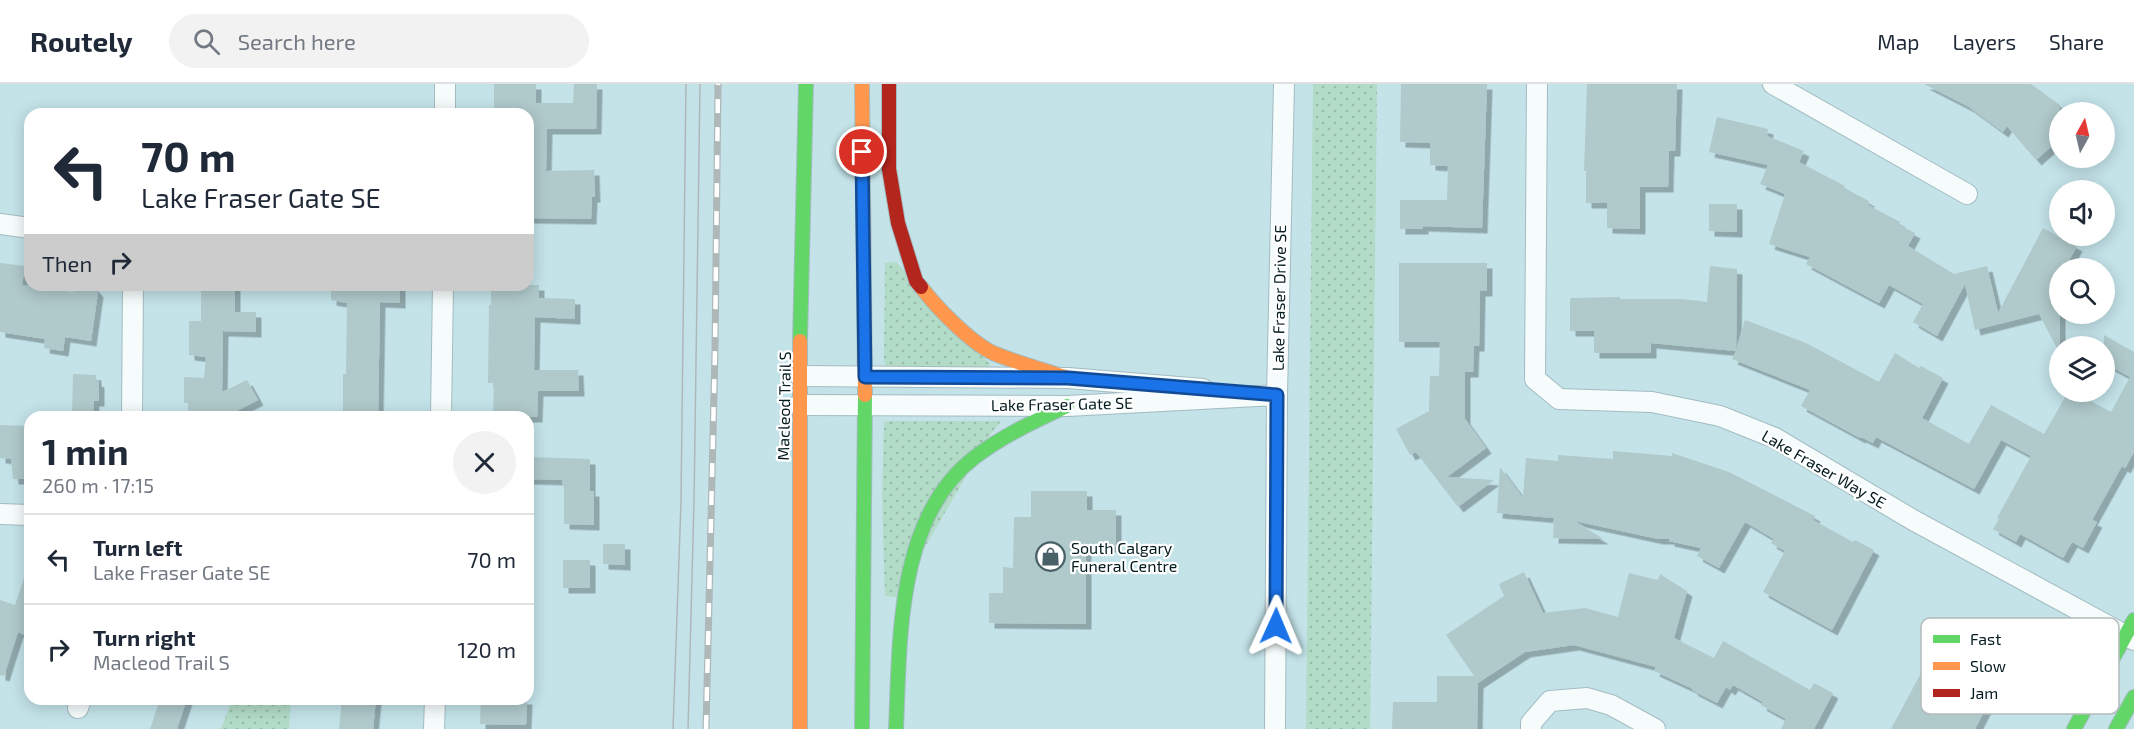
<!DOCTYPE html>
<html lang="en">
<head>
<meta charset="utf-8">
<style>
	:root { --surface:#fff; --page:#f2f2f3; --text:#1f2937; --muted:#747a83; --line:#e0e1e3 }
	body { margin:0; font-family:"Exo 2",sans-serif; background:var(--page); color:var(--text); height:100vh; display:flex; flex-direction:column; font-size:22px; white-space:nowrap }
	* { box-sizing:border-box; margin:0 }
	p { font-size:20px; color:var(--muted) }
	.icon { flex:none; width:33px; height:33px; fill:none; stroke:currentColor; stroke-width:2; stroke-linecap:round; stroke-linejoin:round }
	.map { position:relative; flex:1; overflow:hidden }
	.side { position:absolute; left:24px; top:327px; width:510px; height:294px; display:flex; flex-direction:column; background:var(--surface); border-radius:18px; box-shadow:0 3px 15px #0003 }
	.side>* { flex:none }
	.top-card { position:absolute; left:24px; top:24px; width:510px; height:183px; border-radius:18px; box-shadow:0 3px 15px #0003; background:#fff; color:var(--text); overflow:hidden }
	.needle { width:39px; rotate:8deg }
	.controls { position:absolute; left:2049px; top:18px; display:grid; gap:12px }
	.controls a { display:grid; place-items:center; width:66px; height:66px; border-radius:50%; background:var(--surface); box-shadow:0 3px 15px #0003; font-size:30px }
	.pin { position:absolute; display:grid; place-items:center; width:51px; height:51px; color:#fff; margin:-26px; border:3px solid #fff; border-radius:50%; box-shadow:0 2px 6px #0007 }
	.me { position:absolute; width:66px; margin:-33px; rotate:1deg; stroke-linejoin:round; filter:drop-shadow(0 0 4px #0008) }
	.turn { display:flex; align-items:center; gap:21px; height:126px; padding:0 18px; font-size:27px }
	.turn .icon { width:78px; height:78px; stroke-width:2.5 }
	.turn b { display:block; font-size:42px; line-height:51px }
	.then { display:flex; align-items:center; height:57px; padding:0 18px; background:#0003; gap:12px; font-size:22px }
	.round { display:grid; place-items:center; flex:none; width:63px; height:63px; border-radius:32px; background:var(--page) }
	.headline { display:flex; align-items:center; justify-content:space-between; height:102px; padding:0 18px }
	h1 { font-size:36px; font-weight:700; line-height:45px }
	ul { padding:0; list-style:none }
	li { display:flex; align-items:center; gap:18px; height:90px; padding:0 18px; border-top:2px solid var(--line) }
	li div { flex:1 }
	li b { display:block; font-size:22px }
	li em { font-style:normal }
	header { display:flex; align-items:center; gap:36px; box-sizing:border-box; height:84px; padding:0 30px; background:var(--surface); border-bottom:2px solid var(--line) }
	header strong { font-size:28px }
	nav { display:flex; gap:33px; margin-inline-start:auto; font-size:21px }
	.search { width:420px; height:54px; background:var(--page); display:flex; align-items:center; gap:15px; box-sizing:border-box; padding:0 21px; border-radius:33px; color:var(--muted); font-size:22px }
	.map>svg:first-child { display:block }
	.grass { fill:url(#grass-dots) }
	.building { fill:#b0c9cb; filter:url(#shadow) }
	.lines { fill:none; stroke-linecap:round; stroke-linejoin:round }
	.street-casing { stroke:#a3bcc1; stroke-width:22 }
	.fast-casing { stroke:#a3bcc1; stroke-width:16 }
	.slow-casing { stroke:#a3bcc1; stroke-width:16 }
	.jam-casing { stroke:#a3bcc1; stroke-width:16 }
	.street { stroke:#f6fbfc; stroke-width:20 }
	.fast { stroke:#63d668; stroke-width:14 }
	.slow { stroke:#ff974d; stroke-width:14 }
	.jam { stroke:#b3261e; stroke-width:14 }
	.tram { stroke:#afb8b9; stroke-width:1.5 }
	.rail-casing { stroke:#afb8b9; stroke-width:7 }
	.rail { stroke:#fff; stroke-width:4.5; stroke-dasharray:14; stroke-linecap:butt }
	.route-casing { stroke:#114b97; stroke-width:15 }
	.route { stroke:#1a73e8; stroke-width:10 }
	.labels { text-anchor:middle; stroke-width:4.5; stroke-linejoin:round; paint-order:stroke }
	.street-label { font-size:16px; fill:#041b1f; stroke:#fff }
	.poi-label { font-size:16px; fill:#041b1f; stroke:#fff; text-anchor:start }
	.key { fill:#fff; stroke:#b4bbbc; stroke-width:1.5 }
	.key-label { font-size:16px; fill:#041b1f }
</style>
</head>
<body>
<header>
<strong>Routely</strong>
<div class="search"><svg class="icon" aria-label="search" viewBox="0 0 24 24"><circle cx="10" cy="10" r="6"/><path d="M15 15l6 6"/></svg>Search here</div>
<nav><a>Map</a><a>Layers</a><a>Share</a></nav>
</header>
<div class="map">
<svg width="2134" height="645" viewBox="0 0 2134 645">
	<defs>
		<pattern id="grass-dots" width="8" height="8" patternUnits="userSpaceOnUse" patternTransform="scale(1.5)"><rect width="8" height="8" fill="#b2dcc7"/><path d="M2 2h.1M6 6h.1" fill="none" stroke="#97bcaa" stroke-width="1.8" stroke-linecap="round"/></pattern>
		<filter id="shadow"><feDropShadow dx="5.5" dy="5.5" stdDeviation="0" flood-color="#0004"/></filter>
	</defs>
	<rect width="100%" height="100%" fill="#c3e3e9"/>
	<path class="grass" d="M 1313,0 L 1377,0 L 1370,645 L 1306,645 Z
		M 896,178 L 990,280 L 988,287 L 887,285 L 884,276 L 885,179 Z
		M 886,337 L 1001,337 L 990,351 L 896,513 L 885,512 L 882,411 L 884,339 Z
		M 232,615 L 291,615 L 289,645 L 221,645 Z"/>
	<path class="building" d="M 494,0 L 536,0 L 536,19 L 573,19 L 574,0 L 597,0 L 596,45 L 547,45 L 546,87 L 594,86 L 595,113 L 592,113 L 591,135 L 528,134 L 528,30 L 494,30 Z
		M 1401,0 L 1487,0 L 1482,144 L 1423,142 L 1423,145 L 1400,145 L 1400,116 L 1447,116 L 1448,82 L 1430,81 L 1430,59 L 1400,58 Z
		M 1587,0 L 1677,0 L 1675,67 L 1669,67 L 1668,103 L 1640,103 L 1640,145 L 1607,144 L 1607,119 L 1586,119 L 1586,87 L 1584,87 Z
		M 1924,0 L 2031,0 L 2060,21 L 2060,55 L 2036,76 L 2007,42 L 2003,48 L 1969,23 Z
		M 1717,33 L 1768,45 L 1767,52 L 1804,67 L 1799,78 L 1845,102 L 1844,104 L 1869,117 L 1868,121 L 1900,138 L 1899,141 L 1915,149 L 1908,162 L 1954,190 L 1987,182 L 1998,229 L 2043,144 L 2077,162 L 2065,184 L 2060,184 L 2060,196 L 2054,205 L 2060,214 L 2060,270 L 2039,230 L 1975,246 L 1965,200 L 1937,252 L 1913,238 L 1923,220 L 1889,201 L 1879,219 L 1806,180 L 1810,173 L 1769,160 L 1785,110 L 1760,100 L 1768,81 L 1709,68 Z
		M 1709,120 L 1737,120 L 1737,148 L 1709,147 Z
		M 0,179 L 25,182 L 22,201 L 73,208 L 73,201 L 92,201 L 98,208 L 91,257 L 65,253 L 63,267 L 44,264 L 45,255 L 0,248 Z
		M 1399,179 L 1487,179 L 1487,207 L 1480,207 L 1479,262 L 1474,262 L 1473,288 L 1465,288 L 1465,335 L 1486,364 L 1447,393 L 1494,396 L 1458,423 L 1416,368 L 1410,371 L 1396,345 L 1429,327 L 1430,292 L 1439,292 L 1440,258 L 1399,258 Z
		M 1710,182 L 1737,185 L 1736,266 L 1745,236 L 1806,259 L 1879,298 L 1895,269 L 1919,284 L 1921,282 L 1943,294 L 1922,334 L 1969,360 L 1991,321 L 2044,350 L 2068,308 L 2074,308 L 2111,328 L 2130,293 L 2104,279 L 2104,251 L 2134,268 L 2134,368 L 2125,384 L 2122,382 L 2092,436 L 2097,438 L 2083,464 L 2072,458 L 2063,474 L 2020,450 L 2016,458 L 1993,445 L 1999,435 L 1997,434 L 2031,372 L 2001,356 L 1974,405 L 1876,353 L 1873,359 L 1861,353 L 1860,354 L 1801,322 L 1810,306 L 1732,275 L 1736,267 L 1651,259 L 1651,269 L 1594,269 L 1594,247 L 1570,247 L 1570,214 L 1620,213 L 1620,215 L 1682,215 L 1707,218 Z
		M 201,201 L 235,201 L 235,228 L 256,228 L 256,248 L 223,247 L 222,308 L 247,296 L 258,316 L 225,333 L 188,333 L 188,319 L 184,319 L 184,293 L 204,294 L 206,273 L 189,271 L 189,237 L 201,237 Z
		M 331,201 L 400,201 L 400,219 L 380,218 L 378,333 L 343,333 L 343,290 L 346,290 L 347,219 L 331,216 Z
		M 491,201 L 539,201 L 539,214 L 575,215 L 575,235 L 535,233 L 534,286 L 578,286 L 579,307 L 538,307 L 537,333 L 493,333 L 494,299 L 488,299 L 489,221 L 491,221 Z
		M 73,290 L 96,291 L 96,297 L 99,298 L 99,317 L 94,317 L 93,333 L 72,333 Z
		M 0,341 L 30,342 L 30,395 L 13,395 L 11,375 L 0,374 Z
		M 1613,367 L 1672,372 L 1672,369 L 1729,388 L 1815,432 L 1813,436 L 1853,458 L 1855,456 L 1874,466 L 1832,546 L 1763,508 L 1785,467 L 1771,459 L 1774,455 L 1745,438 L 1719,484 L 1697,472 L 1701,464 L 1669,457 L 1669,455 L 1658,455 L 1575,437 L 1603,455 L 1553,454 L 1554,434 L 1497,429 L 1500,383 L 1523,414 L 1526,374 L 1558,377 L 1558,371 L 1613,375 Z
		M 528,373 L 590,375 L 590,407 L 594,407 L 594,441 L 564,440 L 564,402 L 562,402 L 562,396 L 528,395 Z
		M 1031,407 L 1087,407 L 1087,426 L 1116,426 L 1116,463 L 1086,463 L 1086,540 L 989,539 L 989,509 L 1003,509 L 1003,483 L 1013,484 L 1014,433 L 1031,433 Z
		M 603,460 L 625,460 L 625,481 L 603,480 Z
		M 563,476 L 590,476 L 590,504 L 563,504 Z
		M 27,485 L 30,486 L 30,553 L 18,548 L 4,592 L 0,591 L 0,516 L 15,521 Z
		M 1524,488 L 1543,529 L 1585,524 L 1618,533 L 1629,489 L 1658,496 L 1660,490 L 1687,507 L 1674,554 L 1714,574 L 1723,557 L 1810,606 L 1814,599 L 1833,609 L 1814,645 L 1781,645 L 1786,635 L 1761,621 L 1763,618 L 1733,601 L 1730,606 L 1726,603 L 1717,619 L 1692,606 L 1693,605 L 1654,587 L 1656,583 L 1574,561 L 1525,568 L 1478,599 L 1477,645 L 1392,645 L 1393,618 L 1437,618 L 1437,592 L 1474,592 L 1446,551 L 1504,512 L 1499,500 Z
		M 1943,548 L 2008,581 L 1975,645 L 1891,645 Z
		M 160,615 L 187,615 L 177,645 L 150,645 Z
		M 342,615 L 376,615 L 373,645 L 339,645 Z
		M 481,615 L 527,615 L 526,641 L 480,640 Z"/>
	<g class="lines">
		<defs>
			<path id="street" d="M 1537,0 L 1535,295 L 1559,315 L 1652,318 L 1720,332 L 1775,354 L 1913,436 L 2134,556
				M 1773,0 L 1967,110
				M 445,30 L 445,0
				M 0,140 L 30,144
				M 800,292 L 1068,294 L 1203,305
				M 799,321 L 1067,322 L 1277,311
				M 132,333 L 133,201
				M 441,333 L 443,201
				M 0,430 L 30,431
				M 78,624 L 81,615
				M 434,645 L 435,615
				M 1275,645 L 1277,311 L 1284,0
				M 1531,645 L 1531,639 L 1550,617 L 1587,614 L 1611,621 L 1655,645"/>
			<path id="fast" d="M 800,257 L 806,0
				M 862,645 L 865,311
				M 896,645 C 900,556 896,433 975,373 C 1004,351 1035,337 1067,322
				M 2074,645 L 2134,536
				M 2116,645 L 2134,613"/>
			<path id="slow" d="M 862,0 L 865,311
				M 921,203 C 936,223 970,258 993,269 C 1017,279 1043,286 1068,294
				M 800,645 L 800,257"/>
			<path id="jam" d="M 889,0 L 889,85 L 898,139 L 916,197 L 921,203"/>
		</defs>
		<use href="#street" class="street-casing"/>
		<use href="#fast" class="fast-casing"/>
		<use href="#slow" class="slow-casing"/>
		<use href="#jam" class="jam-casing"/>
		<use href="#street" class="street"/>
		<use href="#fast" class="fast"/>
		<use href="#slow" class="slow"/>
		<use href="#jam" class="jam"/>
		<path class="tram" d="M 673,645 L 681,418 L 686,0
			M 688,645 L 694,418 L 700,0"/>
		<defs>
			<path id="rail" d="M 706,645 L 715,267 L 718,0"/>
		</defs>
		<use href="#rail" class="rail-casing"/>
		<use href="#rail" class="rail"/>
	</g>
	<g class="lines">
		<defs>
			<path id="route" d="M 862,68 L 865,293 L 1068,294 L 1277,311 L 1276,542"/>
		</defs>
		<use href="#route" class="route-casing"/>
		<use href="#route" class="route"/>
	</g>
	<defs>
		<symbol id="shop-ring" viewBox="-11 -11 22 22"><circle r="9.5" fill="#fff" stroke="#476166" stroke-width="1.5"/><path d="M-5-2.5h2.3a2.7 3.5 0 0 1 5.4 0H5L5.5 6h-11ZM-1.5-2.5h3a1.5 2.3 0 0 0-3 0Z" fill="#476166"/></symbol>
	</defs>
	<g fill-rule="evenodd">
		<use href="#shop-ring" x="1034" y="456" width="33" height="33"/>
	</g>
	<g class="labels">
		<g class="street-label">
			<text transform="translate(1279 214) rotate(-89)" y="6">Lake Fraser Drive SE</text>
			<text transform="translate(1062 320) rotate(-1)" y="6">Lake Fraser Gate SE</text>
			<text transform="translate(784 322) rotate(-89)" y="6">Macleod Trail S</text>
			<text transform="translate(1824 385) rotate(30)" y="6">Lake Fraser Way SE</text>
		</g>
		<g class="poi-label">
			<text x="1071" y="470">South Calgary<tspan x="1071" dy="18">Funeral Centre</tspan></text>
		</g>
	</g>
	<rect x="1921" y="534" width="198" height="96" rx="9" class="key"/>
	<rect x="1933" y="551" width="27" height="8" fill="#63d668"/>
	<rect x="1933" y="578" width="27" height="8" fill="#ff974d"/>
	<rect x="1933" y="605" width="27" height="8" fill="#b3261e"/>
	<g class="key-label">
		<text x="1970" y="561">Fast</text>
		<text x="1970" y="588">Slow</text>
		<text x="1970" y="615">Jam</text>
	</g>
</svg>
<div class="controls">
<a><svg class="needle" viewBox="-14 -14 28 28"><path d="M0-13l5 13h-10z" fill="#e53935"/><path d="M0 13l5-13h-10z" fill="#747a83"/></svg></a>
<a><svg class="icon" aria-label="sound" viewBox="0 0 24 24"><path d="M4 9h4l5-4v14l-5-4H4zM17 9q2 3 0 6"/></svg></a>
<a><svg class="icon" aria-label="search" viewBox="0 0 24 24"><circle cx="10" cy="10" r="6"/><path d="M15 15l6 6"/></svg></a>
<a><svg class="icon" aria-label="layers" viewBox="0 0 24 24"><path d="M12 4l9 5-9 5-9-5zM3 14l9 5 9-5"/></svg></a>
</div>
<div class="pin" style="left:862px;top:68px;background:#d93025"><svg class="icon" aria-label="arrive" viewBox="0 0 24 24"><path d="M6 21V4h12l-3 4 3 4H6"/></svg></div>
<svg class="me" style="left:1276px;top:542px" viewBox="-20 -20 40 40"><path d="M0-17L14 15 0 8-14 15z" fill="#1a73e8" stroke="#fff" stroke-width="4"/></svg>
<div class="top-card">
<div class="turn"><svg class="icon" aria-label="left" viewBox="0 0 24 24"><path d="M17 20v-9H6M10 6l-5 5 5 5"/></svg><div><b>70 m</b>Lake Fraser Gate SE</div></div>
<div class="then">Then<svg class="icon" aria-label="right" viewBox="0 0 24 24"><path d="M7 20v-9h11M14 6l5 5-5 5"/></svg></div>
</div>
<section class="side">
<div class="headline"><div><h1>1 min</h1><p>260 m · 17:15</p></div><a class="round"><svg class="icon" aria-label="close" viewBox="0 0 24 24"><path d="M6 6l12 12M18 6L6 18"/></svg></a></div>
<ul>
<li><svg class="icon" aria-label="left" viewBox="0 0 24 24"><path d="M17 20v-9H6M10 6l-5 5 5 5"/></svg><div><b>Turn left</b><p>Lake Fraser Gate SE</p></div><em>70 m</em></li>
<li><svg class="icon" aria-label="right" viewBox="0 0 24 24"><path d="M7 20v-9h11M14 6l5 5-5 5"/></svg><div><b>Turn right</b><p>Macleod Trail S</p></div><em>120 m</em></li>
</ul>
</section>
</div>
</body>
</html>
